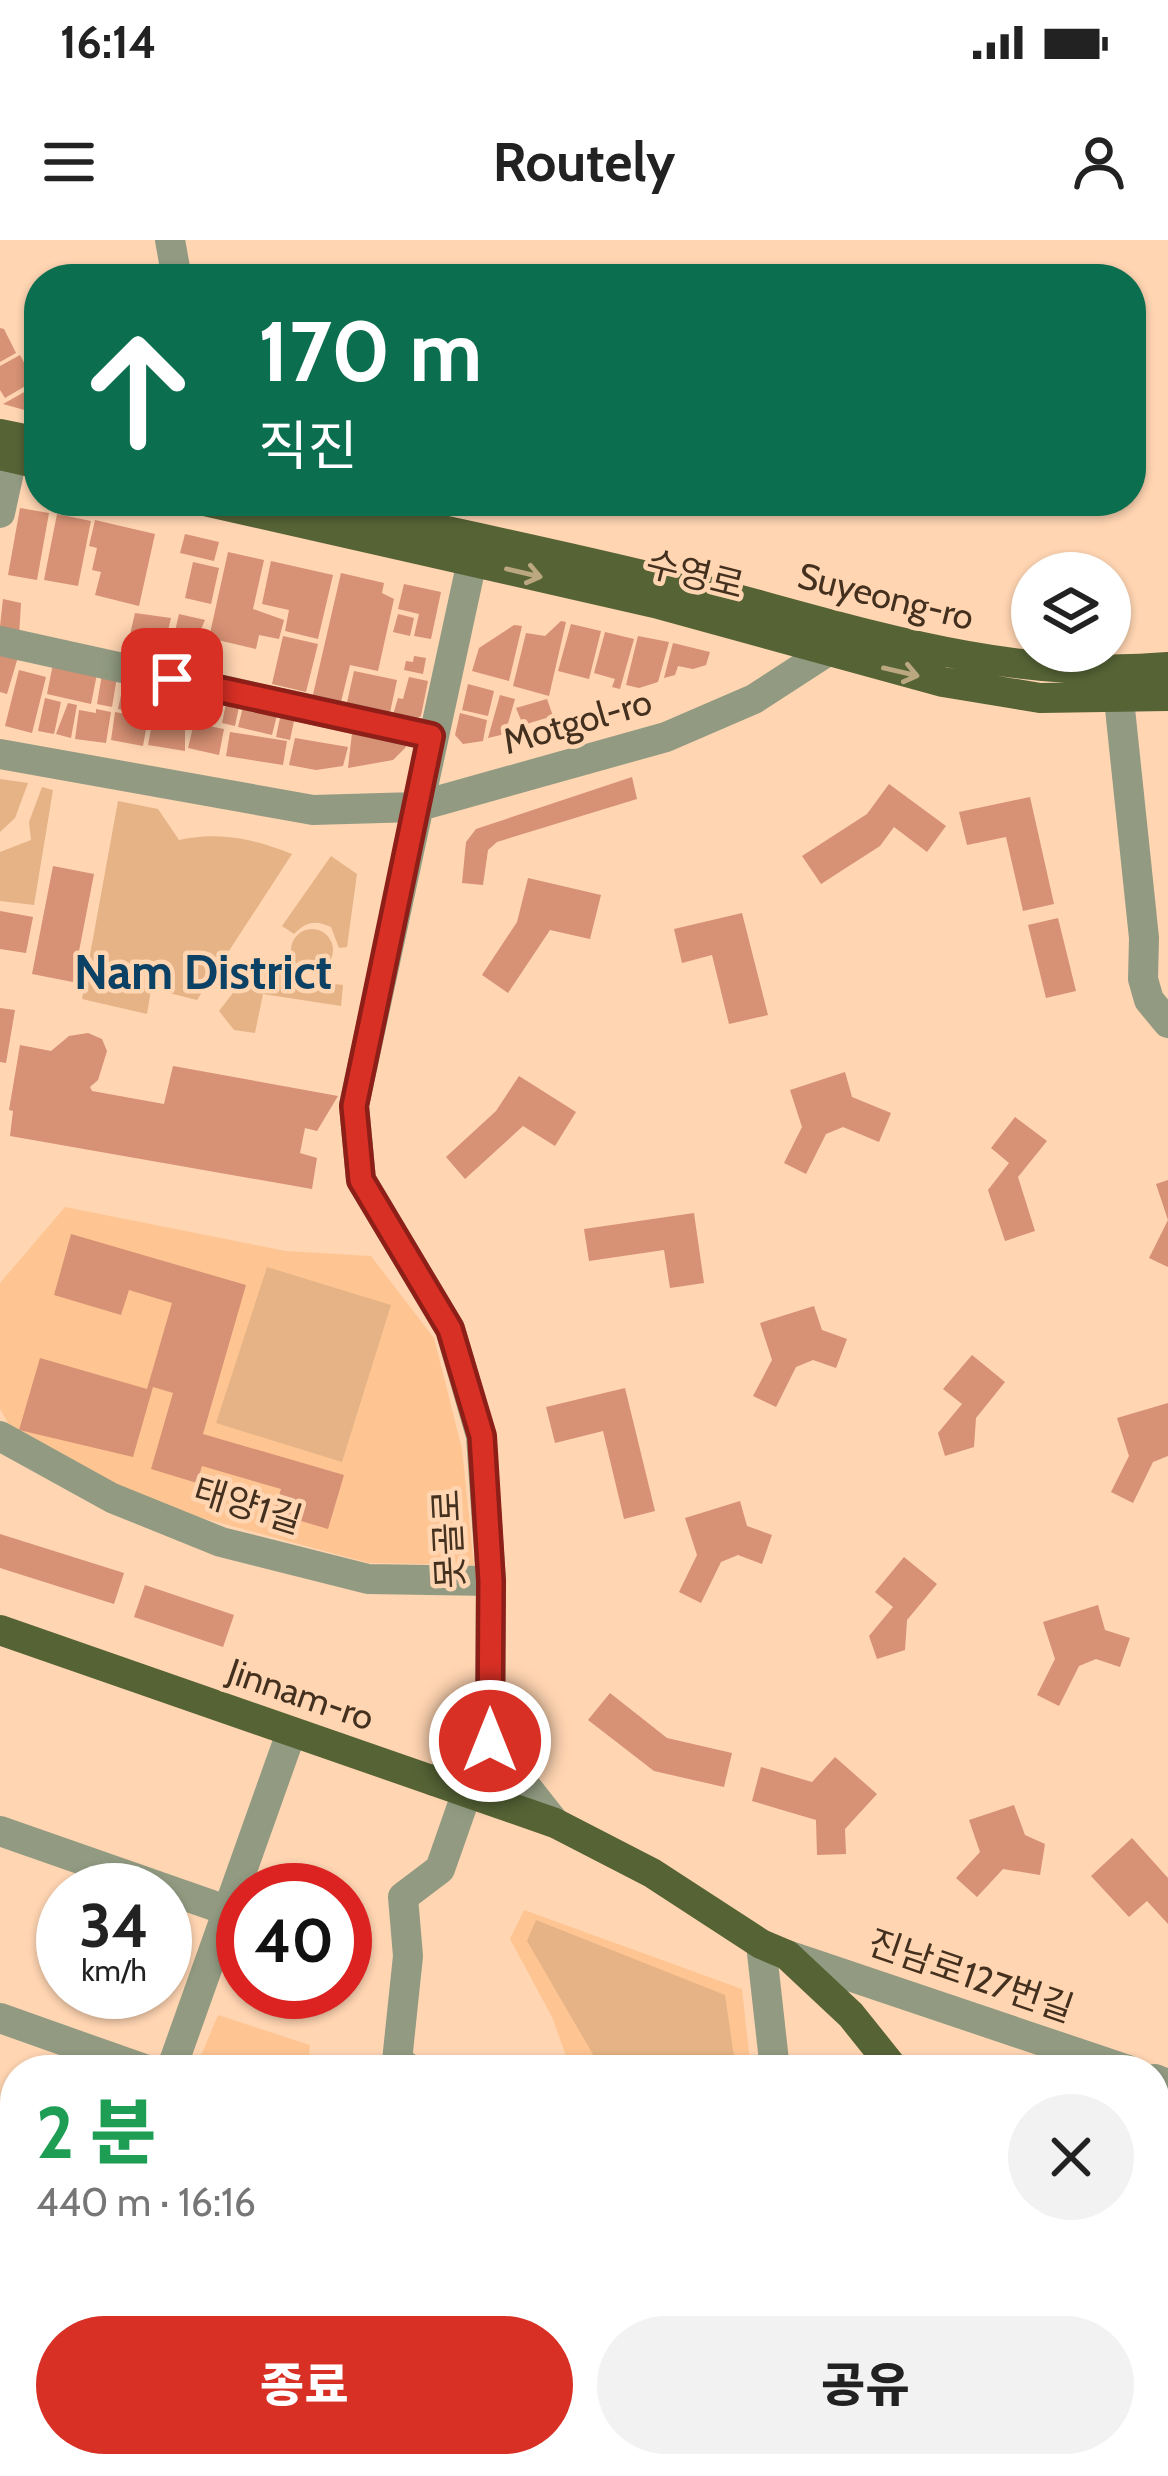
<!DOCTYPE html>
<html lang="ko">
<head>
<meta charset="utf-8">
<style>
	:root { --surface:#fff; --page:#f2f2f2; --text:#222; --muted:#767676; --accent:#d93025 }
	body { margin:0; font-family:Cabin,"Noto Sans KR",sans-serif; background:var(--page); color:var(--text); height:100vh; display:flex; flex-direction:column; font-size:45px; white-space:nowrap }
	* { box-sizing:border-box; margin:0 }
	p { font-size:39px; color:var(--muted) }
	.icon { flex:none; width:66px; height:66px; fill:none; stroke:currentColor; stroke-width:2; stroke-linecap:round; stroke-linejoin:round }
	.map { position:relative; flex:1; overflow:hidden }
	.drawer { position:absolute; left:0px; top:1815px; width:1170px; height:423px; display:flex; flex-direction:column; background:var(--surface); border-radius:48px 48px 0 0; box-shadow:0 3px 9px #0004 }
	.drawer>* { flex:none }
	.guide { position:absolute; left:24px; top:24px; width:1122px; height:252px; border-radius:48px; box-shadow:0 3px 9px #0004; background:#0b6e4f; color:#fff; overflow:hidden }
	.buttons { position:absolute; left:1011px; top:312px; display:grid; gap:24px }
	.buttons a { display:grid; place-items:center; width:120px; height:120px; border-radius:50%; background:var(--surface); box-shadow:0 3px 9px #0004; font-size:60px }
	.speed { position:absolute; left:36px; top:1623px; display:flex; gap:24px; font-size:60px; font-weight:700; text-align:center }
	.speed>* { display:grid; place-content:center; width:156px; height:156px; border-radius:50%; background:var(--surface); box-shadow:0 3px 9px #0004; line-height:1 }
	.speed small { font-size:30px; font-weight:400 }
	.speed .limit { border:18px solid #d22; background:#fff; color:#111 }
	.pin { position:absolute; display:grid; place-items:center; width:102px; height:102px; color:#fff; margin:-51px; border-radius:24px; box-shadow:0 6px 18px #0006 }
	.me { position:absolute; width:132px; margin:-66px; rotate:0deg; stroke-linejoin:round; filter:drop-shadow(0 0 9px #0008) }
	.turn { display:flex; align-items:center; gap:42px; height:252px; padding:0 36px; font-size:54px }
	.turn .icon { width:156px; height:156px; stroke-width:2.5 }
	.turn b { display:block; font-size:84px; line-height:102px }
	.round { display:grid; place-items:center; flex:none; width:126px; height:126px; border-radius:63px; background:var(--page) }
	.overview { display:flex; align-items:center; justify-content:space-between; height:204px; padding:0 36px }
	h1 { font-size:72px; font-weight:800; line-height:90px; color:#1e9e55 }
	.cta { display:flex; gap:24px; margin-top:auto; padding:24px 36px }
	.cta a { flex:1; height:138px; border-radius:72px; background:var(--accent); color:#fff; font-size:48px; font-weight:800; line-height:138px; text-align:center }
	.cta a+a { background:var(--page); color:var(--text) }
	.status { display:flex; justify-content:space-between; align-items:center; height:84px; padding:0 60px; background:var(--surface); direction:ltr }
	.status svg { height:33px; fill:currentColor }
	header { display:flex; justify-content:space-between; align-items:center; height:156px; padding:0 36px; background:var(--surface); font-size:54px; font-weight:800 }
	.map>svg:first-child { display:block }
	.built { fill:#fec593 }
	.green { fill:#e5b386 }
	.building { fill:#d79174 }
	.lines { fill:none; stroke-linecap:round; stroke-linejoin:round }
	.highway-tunnel { stroke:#dab494; stroke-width:36; stroke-dasharray:36 18; stroke-linecap:butt }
	.minor { stroke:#929b82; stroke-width:30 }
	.major { stroke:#556335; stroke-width:30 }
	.highway { stroke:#404f16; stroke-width:36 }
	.oneway { stroke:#bba780 }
	.route-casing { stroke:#8d1f18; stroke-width:30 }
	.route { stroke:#d93025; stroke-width:21 }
	.labels { text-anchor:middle; stroke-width:9; stroke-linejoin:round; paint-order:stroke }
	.street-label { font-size:36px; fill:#44301e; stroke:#ffd5b2 }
	.district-label { font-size:48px; font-weight:bold; fill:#0b4164; stroke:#ffd5b2 }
</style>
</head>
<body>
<div class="status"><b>16:14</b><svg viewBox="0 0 49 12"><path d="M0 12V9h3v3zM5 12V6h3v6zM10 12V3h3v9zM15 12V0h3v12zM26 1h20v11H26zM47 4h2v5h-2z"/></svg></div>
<header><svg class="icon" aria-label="menu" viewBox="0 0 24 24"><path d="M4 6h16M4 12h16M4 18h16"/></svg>Routely<svg class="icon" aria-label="person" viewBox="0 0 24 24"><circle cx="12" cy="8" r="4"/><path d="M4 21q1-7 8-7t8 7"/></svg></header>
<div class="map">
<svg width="1168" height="2236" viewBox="0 0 1168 2236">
	<rect width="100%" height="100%" fill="#ffd5b2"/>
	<path class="built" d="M 65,967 L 286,1011 L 371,1016 L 434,1098 L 462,1209 L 474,1325 L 369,1323 L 202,1278 L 109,1242 L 12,1190 L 0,1169 L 0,1043 Z
		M 524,1670 L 742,1749 L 751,1830 L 571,1830 L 552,1777 L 510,1699 Z
		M 218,1775 L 310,1805 L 308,1830 L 195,1830 Z"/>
	<path class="green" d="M 0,539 L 28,543 L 15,578 L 0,592 Z
		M 42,547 L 53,550 L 34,665 L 0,661 L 0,612 L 31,600 L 29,582 Z
		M 118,561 L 158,569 L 179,600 C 220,591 254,599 292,614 L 197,760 L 161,751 L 164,729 L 155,726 L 147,774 L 82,759 Z
		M 331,616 L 357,634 L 347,707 L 339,708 L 331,687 C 315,680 307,681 294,694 L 282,686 Z
		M291 710a21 21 0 1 1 42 0a21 21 0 1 1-42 0Z
		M 259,719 L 309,741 L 343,745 L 341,766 L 263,754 L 255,793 L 234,790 L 219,771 Z
		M 267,1027 L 391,1065 L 342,1222 L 216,1183 Z
		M 536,1680 L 725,1755 L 736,1830 L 602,1830 L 527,1701 Z
		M 0,2058 L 9,2058 L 15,2099 L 15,2197 L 0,2216 Z
		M 87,2223 L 213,2223 L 227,2236 L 84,2236 Z"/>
	<path class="building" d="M 0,88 L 4,89 L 16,113 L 0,122 Z
		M 20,115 L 34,141 L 5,158 L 0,150 L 0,126 Z
		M 35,146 L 39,174 L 3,164 Z
		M 20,268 L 49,273 L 37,340 L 8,335 Z
		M 57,274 L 91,281 L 78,346 L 44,340 Z
		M 95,280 L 155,294 L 139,366 L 95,355 L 101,332 L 92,330 L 97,308 L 89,306 Z
		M 185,294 L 219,302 L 214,321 L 180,313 Z
		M 228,312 L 264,320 L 253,369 L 284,380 L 279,399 L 259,395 L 256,409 L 209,398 Z
		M 271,321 L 333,335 L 318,399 L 285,391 L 289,370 L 262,364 Z
		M 193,322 L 219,328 L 211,364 L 185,358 Z
		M 341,333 L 384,343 L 382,353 L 394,359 L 378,431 L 350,425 L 340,466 L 312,459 Z
		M 404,344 L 441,352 L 431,399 L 414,396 L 419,374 L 398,369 Z
		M 3,359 L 21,363 L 19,396 L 6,393 L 0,386 Z
		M 135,373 L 171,378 L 160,424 L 125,416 Z
		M 179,374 L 205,380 L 189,417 L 196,419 L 192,433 L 167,426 Z
		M 398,374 L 414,378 L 410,396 L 393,392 Z
		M 561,381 L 566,382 L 549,456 L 513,446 L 526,393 L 545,396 Z
		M 571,384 L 601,391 L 589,439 L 558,431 Z
		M 514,385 L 522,386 L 509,441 L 472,431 L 479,408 Z
		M 605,392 L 634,399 L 620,449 L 612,447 L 615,439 L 594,433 Z
		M 283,396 L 318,404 L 306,452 L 272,444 Z
		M 638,396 L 669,402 L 658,442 L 639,448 L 626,445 Z
		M 673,403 L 710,412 L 706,425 L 693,429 L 678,426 L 675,435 L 664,438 Z
		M 0,413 L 18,417 L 7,454 L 0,452 Z
		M 414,416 L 426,418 L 423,434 L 404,430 L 406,421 L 413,422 Z
		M 53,424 L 97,434 L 91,464 L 47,454 Z
		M 19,430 L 46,437 L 32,493 L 5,486 Z
		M 354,431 L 397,440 L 389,477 L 346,467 Z
		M 102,434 L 117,437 L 112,467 L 97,464 Z
		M 409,437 L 428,441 L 421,476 L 411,482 L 392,478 L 398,458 L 403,459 Z
		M 124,441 L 176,452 L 171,480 L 118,469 Z
		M 468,444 L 494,451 L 488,476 L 462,470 Z
		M 184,449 L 222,458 L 217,482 L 178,473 Z
		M 500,455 L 515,459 L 505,494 L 488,498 Z
		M 45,458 L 61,462 L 54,494 L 38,491 Z
		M 227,459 L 240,462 L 235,486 L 222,483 Z
		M 547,459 L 553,476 L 523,485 L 516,468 Z
		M 68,463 L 77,465 L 71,498 L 56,494 Z
		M 244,463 L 278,471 L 272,495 L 238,487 Z
		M 96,469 L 111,472 L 106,503 L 75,499 L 79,470 L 96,473 Z
		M 115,472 L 148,478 L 143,506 L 111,500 Z
		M 281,473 L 295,476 L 290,500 L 276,497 Z
		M 460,473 L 487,480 L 483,501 L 463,504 L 455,495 Z
		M 153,478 L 185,484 L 185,511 L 148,505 Z
		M 194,483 L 224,489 L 219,515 L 188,508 Z
		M 230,492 L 287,501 L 283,525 L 226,516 Z
		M 352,493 L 404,502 L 406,507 L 393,520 L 348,528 Z
		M 295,498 L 348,507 L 343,526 L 316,530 L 289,525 Z
		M 632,537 L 637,559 L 497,602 L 488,610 L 483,645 L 462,643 L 466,602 L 476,589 Z
		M 889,544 L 946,586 L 927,612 L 894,587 L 880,606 L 821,644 L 802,616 L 867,574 Z
		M 1030,557 L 1054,664 L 1023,671 L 1006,597 L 967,605 L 959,572 Z
		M 53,626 L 94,634 L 73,742 L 32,734 Z
		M 528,638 L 601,655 L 590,699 L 550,690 L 508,753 L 482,735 L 517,682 Z
		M 0,671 L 33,677 L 26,713 L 0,709 Z
		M 742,673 L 768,775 L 729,784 L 712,715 L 682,723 L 674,689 Z
		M 1058,678 L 1076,751 L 1046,758 L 1028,685 Z
		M 0,768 L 15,770 L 6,823 L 0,822 Z
		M 88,793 L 102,799 L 107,811 L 98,840 L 90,847 L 92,851 L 164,864 L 173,826 L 338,856 L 317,891 L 305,888 L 300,913 L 317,918 L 312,949 L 10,896 L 13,871 L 9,870 L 20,805 L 51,811 L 69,796 Z
		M 845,832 L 852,857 L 891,873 L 879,902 L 843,887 L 826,894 L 806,934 L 784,923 L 802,887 L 790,850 Z
		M 519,836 L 576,872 L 555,906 L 523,886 L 465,939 L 446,917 L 496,871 Z
		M 1015,877 L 1047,901 L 1018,937 L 1035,991 L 1005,1001 L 988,950 L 1009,923 L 991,908 Z
		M 1168,940 L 1168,1027 L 1149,1018 L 1168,980 L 1156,944 Z
		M 694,973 L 704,1043 L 670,1048 L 664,1010 L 589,1021 L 584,989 Z
		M 71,994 L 246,1045 L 203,1194 L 344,1235 L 328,1289 L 274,1273 L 281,1249 L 202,1226 L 197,1243 L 151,1229 L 173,1153 L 153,1147 L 133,1217 L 19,1190 L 40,1118 L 147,1149 L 172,1063 L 129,1050 L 121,1075 L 54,1055 Z
		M 814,1066 L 822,1090 L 847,1099 L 836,1128 L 813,1120 L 796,1127 L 776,1167 L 753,1156 L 772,1120 L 760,1083 Z
		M 972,1115 L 1005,1142 L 976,1178 L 974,1207 L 945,1216 L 938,1193 L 962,1164 L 943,1149 Z
		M 625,1148 L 655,1271 L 624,1279 L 603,1191 L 555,1203 L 546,1167 Z
		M 1168,1163 L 1168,1216 L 1153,1222 L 1133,1263 L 1111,1252 L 1129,1216 L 1117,1178 Z
		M 740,1261 L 747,1286 L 772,1295 L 762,1324 L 738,1315 L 721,1322 L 701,1363 L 679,1352 L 697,1315 L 685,1278 Z
		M 0,1294 L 124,1333 L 114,1364 L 0,1328 Z
		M 904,1317 L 937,1344 L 907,1380 L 905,1410 L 877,1419 L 869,1396 L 893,1367 L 875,1352 Z
		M 145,1345 L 234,1375 L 223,1407 L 134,1377 Z
		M 1098,1365 L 1105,1390 L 1130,1398 L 1120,1427 L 1096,1419 L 1079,1426 L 1059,1466 L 1037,1455 L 1055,1419 L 1043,1382 Z
		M 610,1453 L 667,1498 L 732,1513 L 724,1547 L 654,1531 L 588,1480 Z
		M 835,1517 L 877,1554 L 845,1589 L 846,1614 L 817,1615 L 816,1580 L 752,1561 L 761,1527 L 812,1542 Z
		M 1014,1565 L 1025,1595 L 1045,1604 L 1040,1635 L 1003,1629 L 977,1657 L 956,1638 L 980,1612 L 969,1580 Z
		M 1132,1598 L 1168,1638 L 1168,1684 L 1147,1661 L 1129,1677 L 1091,1636 Z"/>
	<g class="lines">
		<path class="highway-tunnel" d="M 1155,2148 L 1168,2146
			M 1115,2236 L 1168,2226"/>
		<path class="minor" d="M 170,0 L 177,39
			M 0,273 L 12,218
			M 477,298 L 354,865 L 361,940 L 450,1089 L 481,1196 L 491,1341 L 490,1501 L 555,1583
			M 0,401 L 431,496
			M 1119,459 L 1144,698 L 1143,739 L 1149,760 L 1168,783
			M 0,514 L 313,570 L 416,567 L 666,497 L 754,459 L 828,411 L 845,406
			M 0,1196 L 112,1258 L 221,1302 L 368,1339 L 491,1341
			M 434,1541 L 490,1501
			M 0,1591 L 243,1676
			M 761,1704 L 775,1830
			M 787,1715 L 1128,1830
			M 0,1778 L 147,1830
			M 171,1830 L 291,1493
			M 412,1830 L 397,1821 L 408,1716 L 403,1657 L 440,1629 L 467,1552
			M 1155,1839 L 1168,1844
			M 0,1973 L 15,1990"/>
		<path class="major" d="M 0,194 L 39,202
			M 0,215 L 39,224
			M 205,261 L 655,363 L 943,442 L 1040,458 L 1168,456
			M 308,261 C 436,289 565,315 692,347 C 850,388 1003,442 1168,427
			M 0,1390 L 555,1583 L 652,1633 L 761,1704 L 787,1715 L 851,1775 L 895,1830
			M 1050,2223 L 1053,2236"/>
		<path class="highway" d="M 646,2236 L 721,2223"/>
	</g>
	<defs><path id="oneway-shaft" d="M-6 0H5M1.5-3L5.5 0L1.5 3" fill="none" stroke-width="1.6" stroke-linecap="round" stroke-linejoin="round" transform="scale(3)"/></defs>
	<g class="oneway">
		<use href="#oneway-shaft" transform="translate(524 333) rotate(13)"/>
		<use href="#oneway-shaft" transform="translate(901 432) rotate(13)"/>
	</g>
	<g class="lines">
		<defs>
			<path id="route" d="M 172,439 L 431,496 L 354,866 L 361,940 L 450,1089 L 482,1196 L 491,1341 L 490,1501"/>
		</defs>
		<use href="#route" class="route-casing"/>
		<use href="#route" class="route"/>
	</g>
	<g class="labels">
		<g class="street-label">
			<text transform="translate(695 334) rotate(14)" y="13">수영로</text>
			<text transform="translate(886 356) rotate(14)" y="13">Suyeong-ro</text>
			<text transform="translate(577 481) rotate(-16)" y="13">Motgol-ro</text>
			<text transform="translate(248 1265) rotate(17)" y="13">태양1길</text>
			<text transform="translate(448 1299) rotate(-93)" y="13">못골로</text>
			<text transform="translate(301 1454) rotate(19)" y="13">Jinnam-ro</text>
			<text transform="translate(971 1735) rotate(19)" y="13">진남로127번길</text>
		</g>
		<g class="district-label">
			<text x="203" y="749">Nam District</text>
		</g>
	</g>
</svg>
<div class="buttons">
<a><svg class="icon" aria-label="layers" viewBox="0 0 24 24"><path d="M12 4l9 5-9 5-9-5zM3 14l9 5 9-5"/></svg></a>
</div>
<div class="speed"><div>34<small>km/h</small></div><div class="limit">40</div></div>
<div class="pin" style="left:172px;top:439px;background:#d93025"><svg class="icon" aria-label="arrive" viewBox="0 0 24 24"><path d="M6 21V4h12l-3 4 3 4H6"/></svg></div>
<svg class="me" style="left:490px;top:1501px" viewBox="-20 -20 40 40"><circle r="17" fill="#d93025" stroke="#fff" stroke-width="3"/><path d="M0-11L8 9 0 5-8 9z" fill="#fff"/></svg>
<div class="guide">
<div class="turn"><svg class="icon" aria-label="ahead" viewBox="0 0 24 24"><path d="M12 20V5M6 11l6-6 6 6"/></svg><div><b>170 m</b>직진</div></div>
</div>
<section class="drawer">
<div class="overview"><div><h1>2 분</h1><p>440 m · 16:16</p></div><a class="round"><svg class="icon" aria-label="close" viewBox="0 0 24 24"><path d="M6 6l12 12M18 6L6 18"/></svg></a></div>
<div class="cta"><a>종료</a><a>공유</a></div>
</section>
</div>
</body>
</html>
